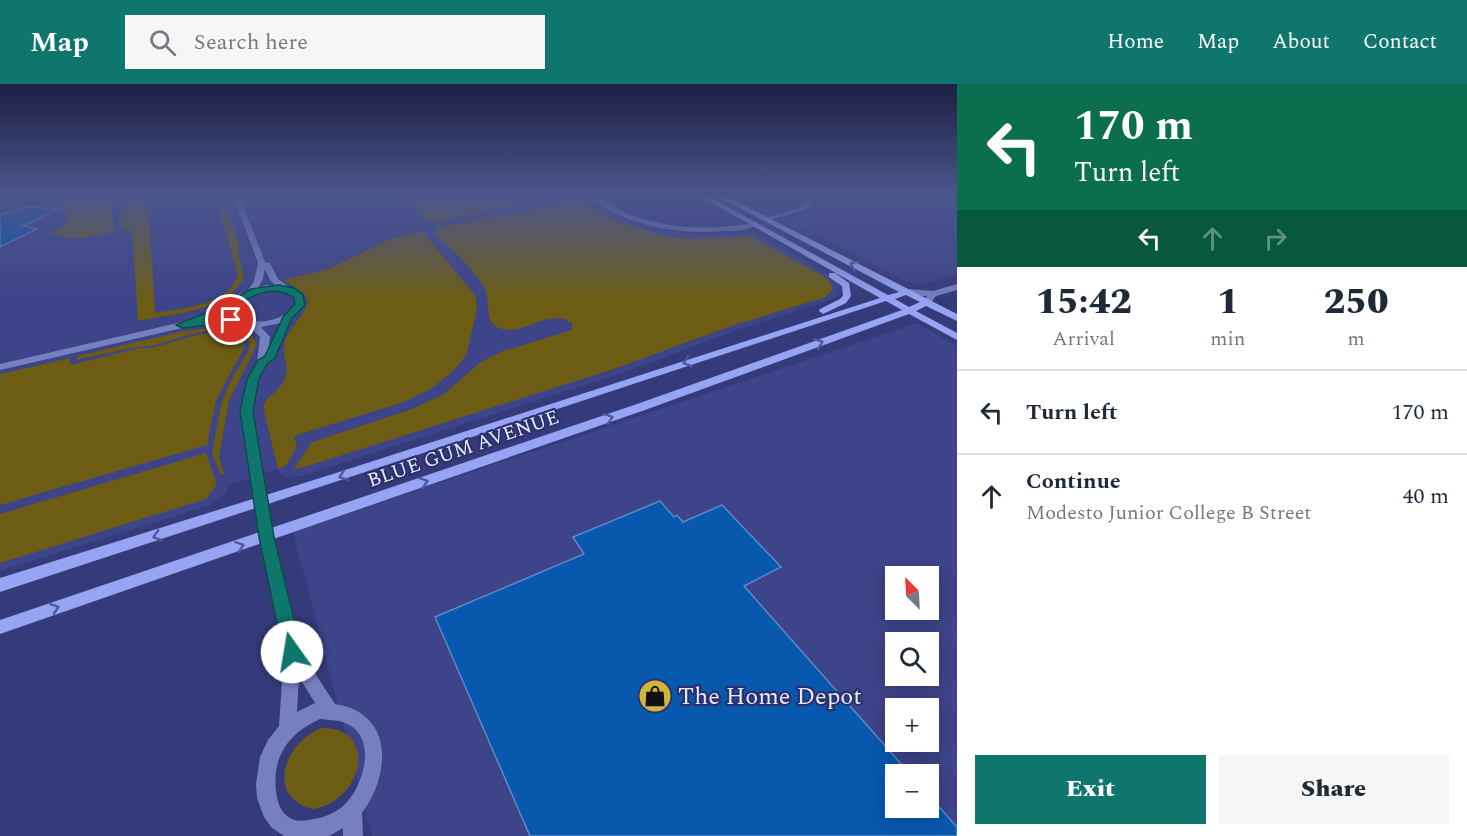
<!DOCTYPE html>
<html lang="en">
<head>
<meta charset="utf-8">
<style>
	:root { --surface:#fff; --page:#f6f6f7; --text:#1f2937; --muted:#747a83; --line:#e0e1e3; --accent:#0f766e }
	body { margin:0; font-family:Spectral,serif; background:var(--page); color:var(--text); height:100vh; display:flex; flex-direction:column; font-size:22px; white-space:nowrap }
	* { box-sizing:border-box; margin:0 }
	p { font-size:20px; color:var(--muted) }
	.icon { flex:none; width:33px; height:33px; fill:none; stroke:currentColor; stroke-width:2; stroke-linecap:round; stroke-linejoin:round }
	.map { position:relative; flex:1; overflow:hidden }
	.panel { display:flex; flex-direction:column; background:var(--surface); width:510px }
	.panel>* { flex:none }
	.banner { background:#0b6e4f; color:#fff; overflow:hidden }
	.needle { width:39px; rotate:336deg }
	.fabs { position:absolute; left:885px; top:482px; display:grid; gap:12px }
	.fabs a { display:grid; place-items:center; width:54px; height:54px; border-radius:0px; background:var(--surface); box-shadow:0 3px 15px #0003; font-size:30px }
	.pin { position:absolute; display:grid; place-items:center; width:51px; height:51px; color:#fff; margin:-26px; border:3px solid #fff; border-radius:50%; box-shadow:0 2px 6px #0007 }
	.me { position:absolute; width:66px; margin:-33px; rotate:347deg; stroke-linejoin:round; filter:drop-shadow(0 0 4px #0008) }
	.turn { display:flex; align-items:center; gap:21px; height:126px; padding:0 18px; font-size:27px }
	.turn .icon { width:78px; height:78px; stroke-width:2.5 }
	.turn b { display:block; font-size:42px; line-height:51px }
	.lanes { display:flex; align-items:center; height:57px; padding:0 18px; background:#0003; justify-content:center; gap:30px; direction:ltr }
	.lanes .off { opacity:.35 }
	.eta { display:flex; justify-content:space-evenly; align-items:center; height:102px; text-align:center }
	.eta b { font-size:36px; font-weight:800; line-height:42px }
	.primary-button { display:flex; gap:12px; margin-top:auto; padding:12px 18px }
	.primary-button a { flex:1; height:69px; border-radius:0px; background:var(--accent); color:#fff; font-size:24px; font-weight:800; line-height:69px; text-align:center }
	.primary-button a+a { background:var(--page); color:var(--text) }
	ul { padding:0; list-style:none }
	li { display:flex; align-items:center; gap:18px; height:84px; padding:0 18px; border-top:2px solid var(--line) }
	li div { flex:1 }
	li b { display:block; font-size:22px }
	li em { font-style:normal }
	header { display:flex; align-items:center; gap:36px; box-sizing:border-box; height:84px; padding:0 30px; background:var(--accent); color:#fff }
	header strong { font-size:28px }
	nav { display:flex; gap:33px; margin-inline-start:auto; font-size:21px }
	.search { width:420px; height:54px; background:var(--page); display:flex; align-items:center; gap:15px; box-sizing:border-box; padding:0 21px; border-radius:0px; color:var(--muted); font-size:22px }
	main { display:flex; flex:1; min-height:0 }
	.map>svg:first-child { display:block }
	.built { fill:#3d4489; fill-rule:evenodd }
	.green { fill:#6c5c14 }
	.building { fill:#0858ae; stroke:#5c8ac7; stroke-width:1.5 }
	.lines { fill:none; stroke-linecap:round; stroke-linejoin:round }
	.street { fill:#7680bf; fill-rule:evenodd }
	.secondary { fill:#96a4f3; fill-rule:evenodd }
	.oneway { stroke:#50599d }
	.route { fill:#0f766e; stroke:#0a4d48; stroke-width:1.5 }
	.labels { text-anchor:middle; stroke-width:4.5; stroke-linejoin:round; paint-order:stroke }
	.street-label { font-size:20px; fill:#e7eafa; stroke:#2b306e }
	.near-poi-label { font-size:24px; fill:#e7eafa; stroke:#2b306e; text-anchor:start }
</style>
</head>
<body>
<header>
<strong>Map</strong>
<div class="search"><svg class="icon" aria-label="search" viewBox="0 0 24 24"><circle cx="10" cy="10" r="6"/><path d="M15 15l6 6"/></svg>Search here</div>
<nav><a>Home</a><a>Map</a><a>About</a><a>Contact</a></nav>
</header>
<main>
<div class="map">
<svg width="957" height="752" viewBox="0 0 957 752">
	<rect width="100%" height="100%" fill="#353b7a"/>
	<path class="built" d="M 0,111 L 579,111 L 617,133 L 651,145 L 700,151 L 744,148 L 759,152 L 826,189 L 838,199 L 841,207 L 836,214 L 739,245 L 628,287 L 301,392 L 284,393 L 277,385 L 228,401 L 226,409 L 208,422 L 0,487 Z
		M 820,111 L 957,111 L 957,190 L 924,200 L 906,198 L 795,141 L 794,136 L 813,127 Z
		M 917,239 L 957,262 L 957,752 L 372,752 L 293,448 ZM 896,492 L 928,492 L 928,525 L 896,525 ZM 896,558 L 928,558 L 928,591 L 896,591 ZM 896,624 L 928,624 L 928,657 L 896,657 ZM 896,690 L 928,690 L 928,723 L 896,723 Z"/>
	<path class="green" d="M 83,111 L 116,111 L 112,129 L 114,148 L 76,155 L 51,150 L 62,143 L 69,135 L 65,128 L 55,125 Z
		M 123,111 L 148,111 L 155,229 C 181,224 229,222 238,191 L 215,111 L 222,111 L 240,163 L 238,168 L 244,193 C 227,228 171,230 138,237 L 132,145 L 122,146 L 120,133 Z
		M 402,111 L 565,111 L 529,119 L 520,116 L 524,120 L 432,139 L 425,136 Z
		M 579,115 L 609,134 L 665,152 L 690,155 L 751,152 L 825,193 L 832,201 L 832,206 L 826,213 L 731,242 L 611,286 L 298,385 L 294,384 L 312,358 L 412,325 L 444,310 L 481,278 L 503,267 L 572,246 L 572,239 C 547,222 521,256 497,243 C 485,236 490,221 486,209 C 481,191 449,164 435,150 L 439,143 Z
		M 422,147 L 475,211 L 477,225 L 466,272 L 454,286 L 431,305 L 401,319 L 294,352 L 297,363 L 286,382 L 278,385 L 263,323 C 266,312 278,308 283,298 C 291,280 284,282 284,267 C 283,247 304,234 308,218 L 303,208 L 283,196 L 328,185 L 388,156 Z
		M 233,241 L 250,248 L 257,260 L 229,317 L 219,372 L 224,390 L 221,391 L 212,370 L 221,320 L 231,296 L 249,266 C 255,221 164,261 149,262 C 125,264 100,271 76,276 L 77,272 L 185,247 Z
		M 223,247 L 238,252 L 245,262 L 216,317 L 207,361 L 0,421 L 0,290 L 70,274 L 70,281 L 140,264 L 151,264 L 197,251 Z
		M 206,369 L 217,400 L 206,415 L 0,479 L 0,430 Z
		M 321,644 C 378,642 365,716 313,725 C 264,713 285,658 321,644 Z"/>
	<path class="building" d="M 27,123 L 59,124 L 23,142 L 37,145 L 0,163 L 0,131 Z
		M 660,417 L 674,433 L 677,431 L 683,438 L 722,421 L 781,483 L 744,502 L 910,690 L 896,690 L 896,723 L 939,723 L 957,743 L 957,752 L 530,752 L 435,533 L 584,470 L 573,453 Z"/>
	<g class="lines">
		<path class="street" d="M 233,111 L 239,111 L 265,178 L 270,179 L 278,195 L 303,213 L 304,221 L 292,233 L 275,274 L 266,280 L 258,295 L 253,327 L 273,453 L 299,565 L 335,620 C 394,629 391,690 362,729 L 363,752 L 343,752 L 343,744 L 329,752 L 284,752 L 271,743 L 264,733 L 257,714 L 256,700 L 260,673 L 268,656 L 279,642 L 284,568 L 259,453 L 241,327 L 248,295 L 257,278 L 260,253 L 250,243 L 218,239 L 182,244 L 0,286 L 0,280 L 182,238 L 218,233 L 230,234 L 227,225 L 239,210 L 247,208 L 254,197 L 258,179 ZM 265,185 L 270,196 L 276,202 L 266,201 L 258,204 L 262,197 ZM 267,207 L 282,207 L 295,214 L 296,221 C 281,238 258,242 238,232 L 236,225 L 245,214 ZM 281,239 L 268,267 L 270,253 L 261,243 ZM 299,593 L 315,619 L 297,628 ZM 320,635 C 327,636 336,636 343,638 C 380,651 364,704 342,723 C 333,730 323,734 313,735 C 305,737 297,738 290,734 C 280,728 277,717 276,707 C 272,672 289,649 320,635 Z
			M 585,111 C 601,111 617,126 632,131 C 672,146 711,146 753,139 L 757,141 C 749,146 735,147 725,147 C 677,151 624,142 585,111 Z
			M 807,111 L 813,111 L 810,121 L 804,126 L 765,137 L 761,135 L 800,124 L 804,120 Z
			M 957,200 L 957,206 L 936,212 L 930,220 L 927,221 L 923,218 L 927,212 L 907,211 L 903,208 L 907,205 L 933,207 Z"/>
		<path class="secondary" d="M 698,111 L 706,111 L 888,211 L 899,208 L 715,111 L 724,111 L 957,230 L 957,237 L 926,222 L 916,227 L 957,249 L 957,256 L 909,230 L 645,326 L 0,550 L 0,536 L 637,320 L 902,226 L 886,217 L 0,508 L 0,494 L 336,389 L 880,214 ZM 906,211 L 920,218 L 909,223 L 895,215 Z
			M 829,189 L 835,189 L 849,199 L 851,212 L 846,219 L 823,230 L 819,227 L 820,225 L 840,215 L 843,212 L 842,202 L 829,193 Z"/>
	</g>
	<defs><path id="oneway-chevron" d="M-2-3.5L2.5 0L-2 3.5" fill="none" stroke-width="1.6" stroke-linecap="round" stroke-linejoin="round" transform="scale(1.5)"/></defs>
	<g class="oneway">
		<use href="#oneway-chevron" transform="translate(854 181) rotate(-153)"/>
		<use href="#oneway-chevron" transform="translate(819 259) rotate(-20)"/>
		<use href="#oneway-chevron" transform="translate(687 278) rotate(162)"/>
		<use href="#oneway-chevron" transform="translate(609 334) rotate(-19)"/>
		<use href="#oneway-chevron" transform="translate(343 392) rotate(161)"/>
		<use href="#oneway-chevron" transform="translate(424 398) rotate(-19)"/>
		<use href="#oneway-chevron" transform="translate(157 452) rotate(163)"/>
		<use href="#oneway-chevron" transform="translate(240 462) rotate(-19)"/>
		<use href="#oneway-chevron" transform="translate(55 524) rotate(-19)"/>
	</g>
	<linearGradient id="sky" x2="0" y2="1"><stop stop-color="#1d2043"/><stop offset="0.51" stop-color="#4b558d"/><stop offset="1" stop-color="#4b558d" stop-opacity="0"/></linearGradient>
	<rect width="957" height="217" fill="url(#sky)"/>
	<path class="route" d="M 279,201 L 294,204 L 303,211 L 305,221 L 292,234 L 275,274 L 267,280 L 259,295 L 253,327 L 274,453 L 302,568 L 299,574 L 292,577 L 286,574 L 283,568 L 259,453 L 240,327 L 247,295 L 258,276 L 265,272 L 283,233 L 295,220 L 294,214 C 267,193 233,226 207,236 L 231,233 L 235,234 L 235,238 L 182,244 L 176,241 L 218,224 L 251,205 Z"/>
	<defs>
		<symbol id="shop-disc" viewBox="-11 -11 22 22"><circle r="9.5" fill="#d3b635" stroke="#2b306e"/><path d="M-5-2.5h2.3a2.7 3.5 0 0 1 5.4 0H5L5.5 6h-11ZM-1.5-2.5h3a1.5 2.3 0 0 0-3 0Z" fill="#111"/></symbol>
	</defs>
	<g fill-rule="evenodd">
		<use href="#shop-disc" x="636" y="593" width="38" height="38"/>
	</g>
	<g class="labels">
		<g class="street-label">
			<text transform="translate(463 364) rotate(-19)" y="7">BLUE GUM AVENUE</text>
		</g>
		<g class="near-poi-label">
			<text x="678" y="620">The Home Depot</text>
		</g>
	</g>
</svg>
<div class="fabs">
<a><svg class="needle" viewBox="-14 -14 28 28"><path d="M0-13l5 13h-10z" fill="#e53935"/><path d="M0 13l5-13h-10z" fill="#747a83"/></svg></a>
<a><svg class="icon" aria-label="search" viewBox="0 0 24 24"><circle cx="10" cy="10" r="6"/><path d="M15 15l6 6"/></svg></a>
<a>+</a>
<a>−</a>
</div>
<div class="pin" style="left:231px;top:236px;background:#d93025"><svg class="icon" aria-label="arrive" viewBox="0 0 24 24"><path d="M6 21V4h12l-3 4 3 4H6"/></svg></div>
<svg class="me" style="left:292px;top:568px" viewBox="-20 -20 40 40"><circle r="19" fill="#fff"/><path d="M0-13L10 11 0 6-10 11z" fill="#0f766e"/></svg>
</div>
<section class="panel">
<div class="banner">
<div class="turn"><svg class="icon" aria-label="left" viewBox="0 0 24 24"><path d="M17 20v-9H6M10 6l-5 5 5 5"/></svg><div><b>170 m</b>Turn left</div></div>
<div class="lanes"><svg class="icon" aria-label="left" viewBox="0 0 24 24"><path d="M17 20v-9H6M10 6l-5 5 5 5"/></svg><svg class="icon off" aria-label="ahead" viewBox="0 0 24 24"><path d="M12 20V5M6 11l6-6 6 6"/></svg><svg class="icon off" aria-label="right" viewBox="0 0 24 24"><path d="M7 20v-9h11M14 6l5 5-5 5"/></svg></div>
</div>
<div class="eta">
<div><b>15:42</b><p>Arrival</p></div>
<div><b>1</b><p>min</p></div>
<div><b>250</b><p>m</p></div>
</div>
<ul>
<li><svg class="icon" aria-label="left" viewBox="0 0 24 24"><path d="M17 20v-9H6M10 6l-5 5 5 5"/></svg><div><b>Turn left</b></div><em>170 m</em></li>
<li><svg class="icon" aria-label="ahead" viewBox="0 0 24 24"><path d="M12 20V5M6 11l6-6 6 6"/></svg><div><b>Continue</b><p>Modesto Junior College B Street</p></div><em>40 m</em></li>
</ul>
<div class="primary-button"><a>Exit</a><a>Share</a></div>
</section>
</main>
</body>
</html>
